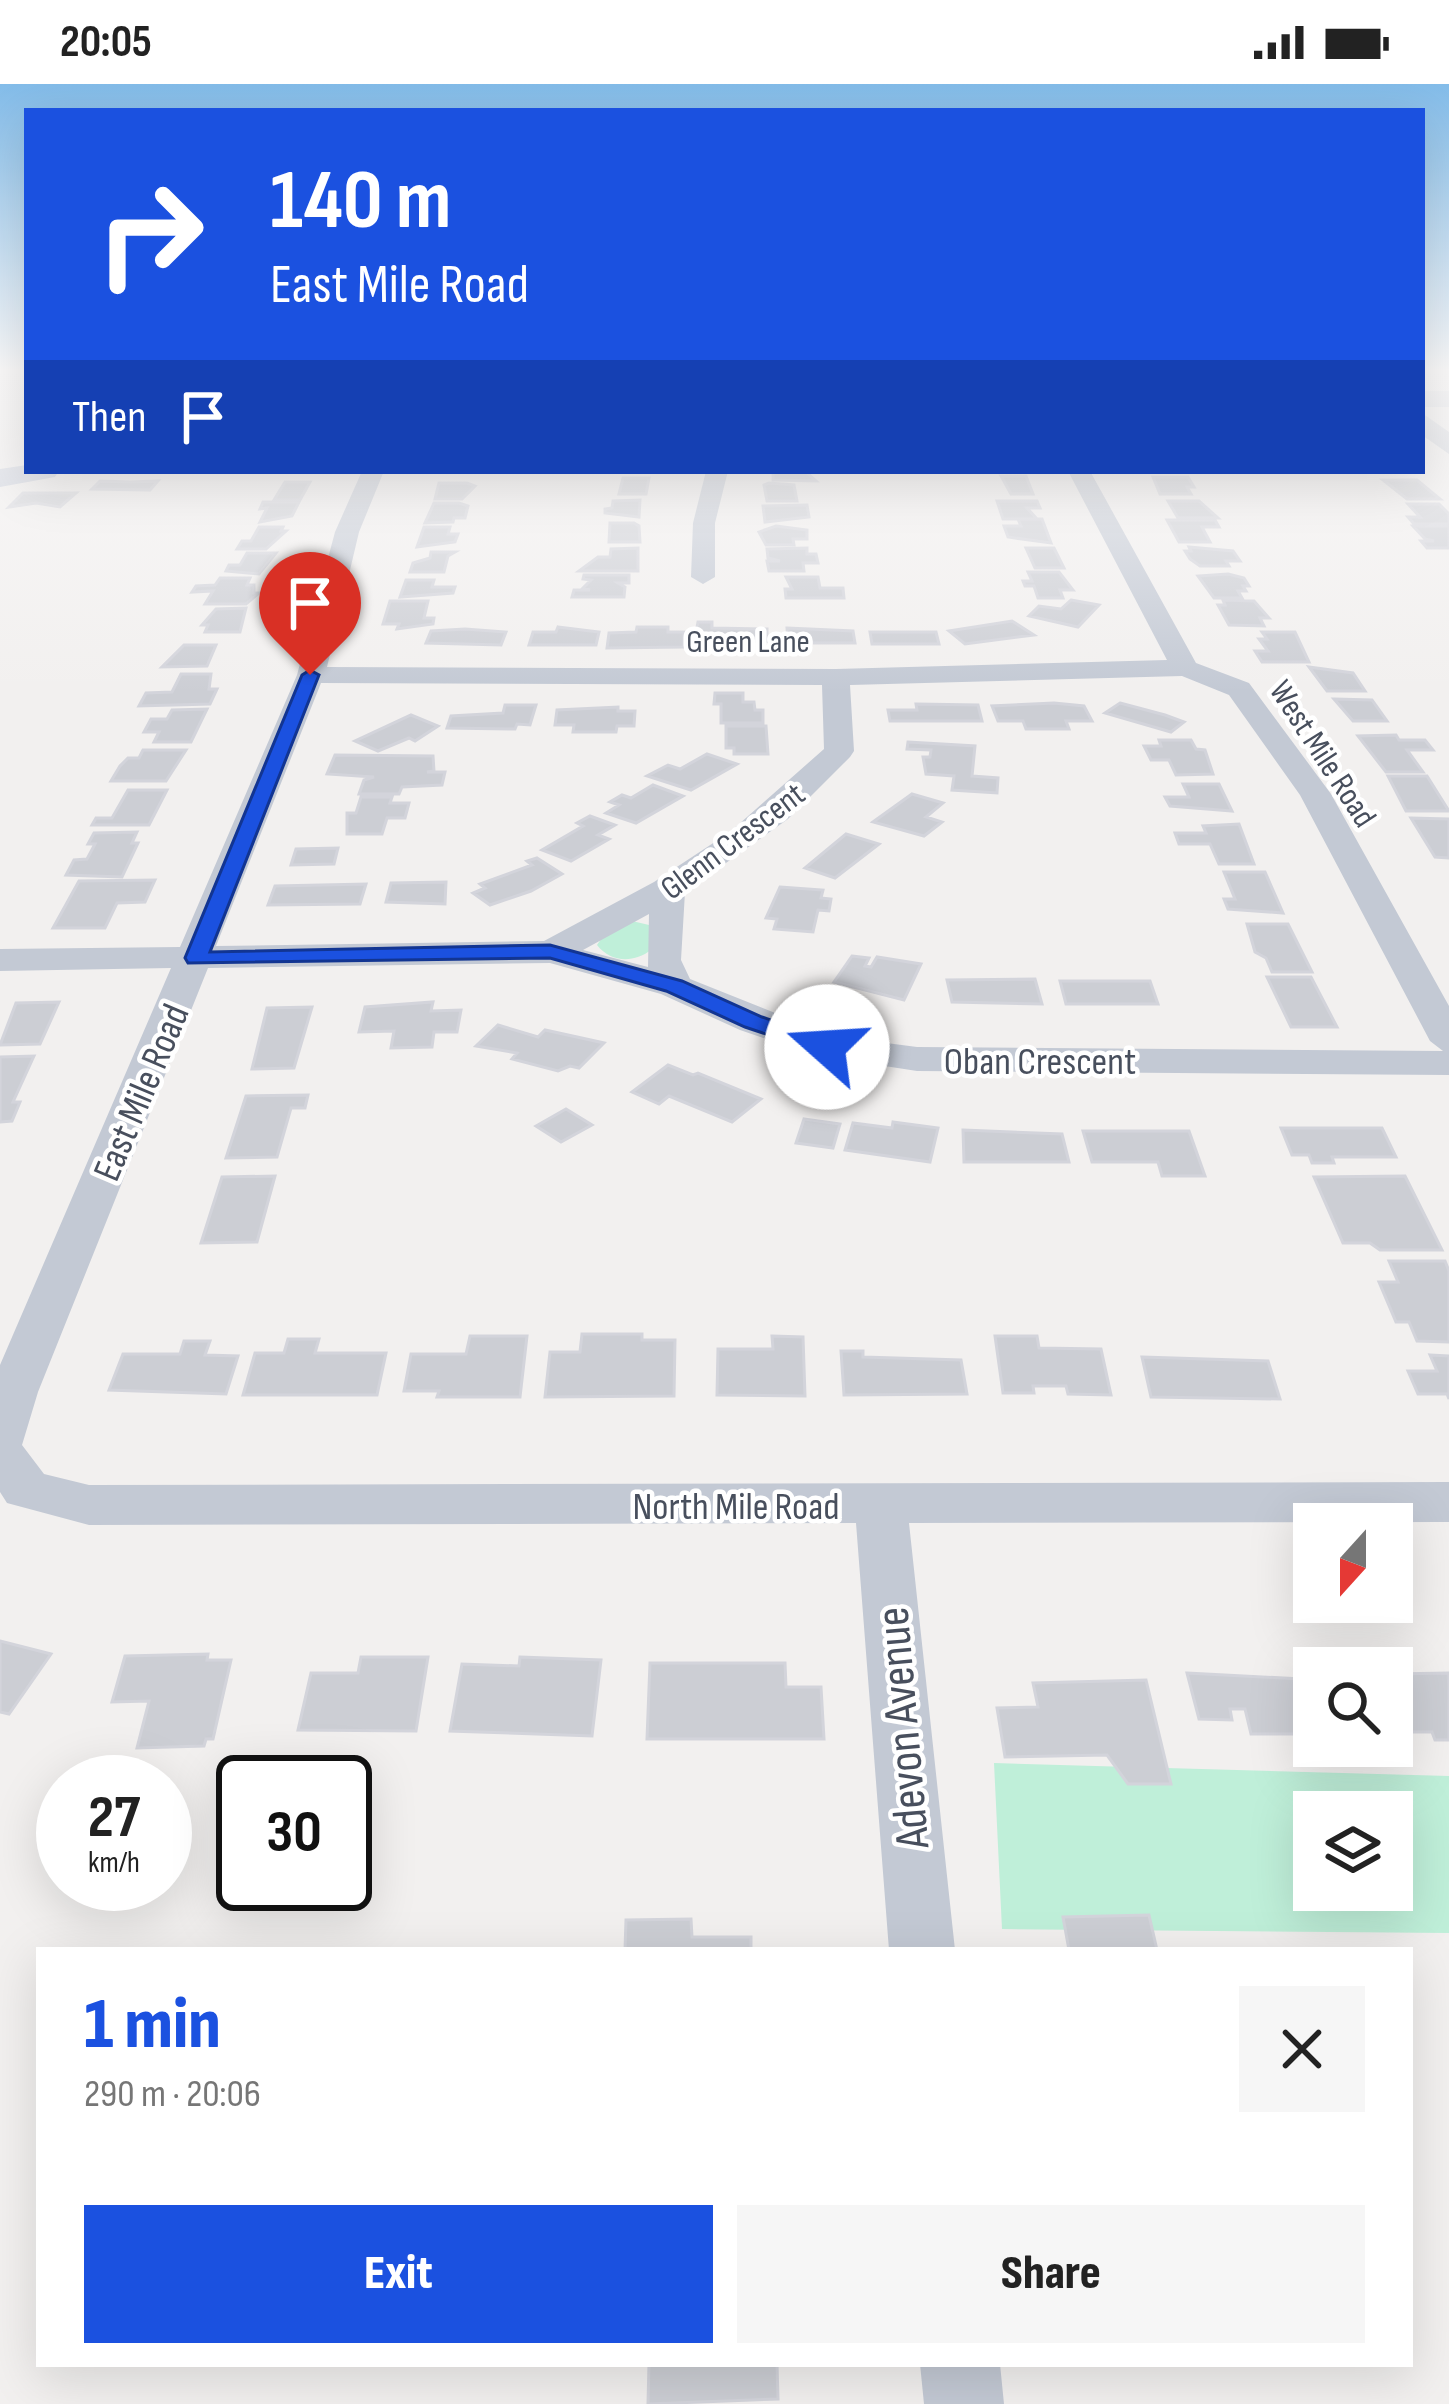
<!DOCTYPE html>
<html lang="en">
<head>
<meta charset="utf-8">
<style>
	:root { --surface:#fff; --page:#f6f6f6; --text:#222; --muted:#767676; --accent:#1b51e0 }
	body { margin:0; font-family:"Sofia Sans Condensed",sans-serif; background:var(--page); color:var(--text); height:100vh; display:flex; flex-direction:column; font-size:45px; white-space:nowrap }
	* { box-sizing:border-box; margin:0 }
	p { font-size:39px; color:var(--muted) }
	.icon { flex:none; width:66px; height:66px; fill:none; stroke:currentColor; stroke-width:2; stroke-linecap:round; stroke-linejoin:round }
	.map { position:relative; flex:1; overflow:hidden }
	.details { position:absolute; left:36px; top:1863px; width:1377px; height:420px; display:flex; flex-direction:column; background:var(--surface); border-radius:0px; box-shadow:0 12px 48px #0002 }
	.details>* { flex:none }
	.hud { position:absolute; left:24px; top:24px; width:1401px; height:366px; border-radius:0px; box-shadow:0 12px 48px #0002; background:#1b51e0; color:#fff; overflow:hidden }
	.needle { width:78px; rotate:201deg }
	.controls { position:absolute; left:1293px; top:1419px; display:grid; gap:24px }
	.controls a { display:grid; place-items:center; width:120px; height:120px; border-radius:0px; background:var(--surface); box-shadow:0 12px 48px #0002; font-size:60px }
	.speed { position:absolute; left:36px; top:1671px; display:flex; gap:24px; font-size:60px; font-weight:700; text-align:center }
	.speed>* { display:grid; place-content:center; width:156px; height:156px; border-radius:50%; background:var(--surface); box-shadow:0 12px 48px #0002; line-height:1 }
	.speed small { font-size:30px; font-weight:400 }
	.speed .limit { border:6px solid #111; border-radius:18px; background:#fff; color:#111 }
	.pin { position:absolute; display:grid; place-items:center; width:102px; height:102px; color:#fff; margin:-123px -51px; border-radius:50% 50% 50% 0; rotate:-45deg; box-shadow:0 0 12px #0007 }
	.pin .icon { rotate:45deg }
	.me { position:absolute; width:132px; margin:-66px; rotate:289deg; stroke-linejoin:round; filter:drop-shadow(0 0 9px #0008) }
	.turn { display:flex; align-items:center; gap:42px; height:252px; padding:0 48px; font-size:54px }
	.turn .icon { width:156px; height:156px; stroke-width:2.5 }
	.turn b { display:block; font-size:84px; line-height:102px }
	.then { display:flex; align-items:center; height:114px; padding:0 48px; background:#0003; gap:24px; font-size:45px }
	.round { display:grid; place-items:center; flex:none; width:126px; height:126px; border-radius:0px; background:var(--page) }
	.summary { display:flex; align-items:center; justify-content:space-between; height:204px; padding:0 48px }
	h1 { font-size:72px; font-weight:800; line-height:90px; color:var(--accent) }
	.cta { display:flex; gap:24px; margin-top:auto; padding:24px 48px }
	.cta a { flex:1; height:138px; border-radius:0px; background:var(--accent); color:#fff; font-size:48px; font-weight:800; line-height:138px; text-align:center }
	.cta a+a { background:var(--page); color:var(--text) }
	.status { display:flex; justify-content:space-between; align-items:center; height:84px; padding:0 60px; background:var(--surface); direction:ltr }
	.status svg { height:33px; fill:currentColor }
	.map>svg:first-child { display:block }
	.green { fill:#bfefd9; fill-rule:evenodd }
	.building { fill:#ccced4; stroke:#d3d4db; stroke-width:3 }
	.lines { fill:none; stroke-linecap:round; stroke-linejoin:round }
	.minor { fill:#c3c9d4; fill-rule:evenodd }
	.tertiary { fill:#c3c9d4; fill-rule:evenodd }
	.secondary { fill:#c2c9d8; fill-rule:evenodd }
	.route { fill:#1b51e0; stroke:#123592; stroke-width:3 }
	.labels { text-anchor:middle; stroke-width:9; stroke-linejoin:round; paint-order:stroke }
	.far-street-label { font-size:33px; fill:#484f5d; stroke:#fff }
	.street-label { font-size:39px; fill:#484f5d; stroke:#fff }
	.near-street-label { font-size:48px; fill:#484f5d; stroke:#fff }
</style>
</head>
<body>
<div class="status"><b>20:05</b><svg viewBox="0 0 49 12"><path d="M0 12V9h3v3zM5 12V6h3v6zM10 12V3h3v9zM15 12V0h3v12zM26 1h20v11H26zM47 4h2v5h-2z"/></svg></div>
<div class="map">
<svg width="1449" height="2320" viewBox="0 0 1449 2320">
	<rect width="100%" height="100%" fill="#f2f0ef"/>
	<path class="green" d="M 632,837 L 649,841 L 651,866 C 634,879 611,879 597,861 L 603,852 Z
		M 994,1679 L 1449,1692 L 1449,1849 L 1002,1845 ZM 1314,1728 L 1392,1728 L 1392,1806 L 1314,1806 Z"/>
	<path class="building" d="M 773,387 L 805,387 L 816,397 L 773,396 Z
		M 1001,392 L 1026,392 L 1033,410 L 1011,410 Z
		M 1153,393 L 1188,393 L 1194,403 L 1187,403 L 1191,410 L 1160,410 Z
		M 623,394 L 649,394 L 646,410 L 619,410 Z
		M 1383,396 L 1417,396 L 1440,415 L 1407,415 Z
		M 100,397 L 131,398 L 158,397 L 150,406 L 92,405 Z
		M 285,398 L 310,398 L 300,416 L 274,416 Z
		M 439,399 L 467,399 L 475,402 L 462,415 L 435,415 Z
		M 769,399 L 794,401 L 797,417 L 767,417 L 764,401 Z
		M 23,409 L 76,409 L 60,423 L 36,419 L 9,423 Z
		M 640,416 L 639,433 L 605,429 L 605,425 L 612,424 L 613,417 Z
		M 997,417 L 1037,417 L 1040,424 L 1027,424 L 1037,435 L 1003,435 Z
		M 1168,417 L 1199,417 L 1218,434 L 1178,434 Z
		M 263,418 L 299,418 L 292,432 L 260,438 L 267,424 L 260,425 Z
		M 434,419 L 459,419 L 468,422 L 465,434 L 454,434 L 453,438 L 425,439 Z
		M 1408,420 L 1439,420 L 1449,430 L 1449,440 L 1414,440 L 1408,433 L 1420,433 Z
		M 807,421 L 809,433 L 765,438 L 763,422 Z
		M 1018,435 L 1042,435 L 1051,459 L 1008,453 L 1004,442 L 1021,442 Z
		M 1167,436 L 1215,436 L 1219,443 L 1202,443 L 1210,458 L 1179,458 Z
		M 610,439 L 634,439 L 639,442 L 640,458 L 609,458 Z
		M 776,442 L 807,446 L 807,455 L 793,455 L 794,461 L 766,461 L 759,448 Z
		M 1413,442 L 1449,442 L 1449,464 L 1427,464 L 1421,457 L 1434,457 L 1425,455 Z
		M 259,443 L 283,443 L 281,447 L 286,447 L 266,465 L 237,465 L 242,457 L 251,457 Z
		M 424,443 L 450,443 L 448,450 L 458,450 L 455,458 L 417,463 Z
		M 1189,463 L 1233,467 L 1240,477 L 1226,477 L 1229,482 L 1200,482 L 1190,475 L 1185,467 L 1191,467 Z
		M 638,464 L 638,487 L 579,487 L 598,473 L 610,473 L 611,465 Z
		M 807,464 L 807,470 L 816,470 L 818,479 L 803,479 L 804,487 L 769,487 L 767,477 L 780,477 L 768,474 L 767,465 Z
		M 1026,464 L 1054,464 L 1064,484 L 1035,484 Z
		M 431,468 L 455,468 L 448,472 L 444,488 L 410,488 L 413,479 L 430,474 Z
		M 247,469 L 276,469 L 259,490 L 226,487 L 229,481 L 240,481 Z
		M 1028,488 L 1059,488 L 1073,506 L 1060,506 L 1063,514 L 1038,514 L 1034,502 L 1025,502 L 1023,497 L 1032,497 Z
		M 1228,490 L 1244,494 L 1249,502 L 1243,502 L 1246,507 L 1238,507 L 1242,514 L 1214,514 L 1198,492 Z
		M 584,491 L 629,491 L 629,499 L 618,499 L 625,503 L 624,513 L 572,513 L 574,506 L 590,506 L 583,504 L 591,496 L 583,495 Z
		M 786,493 L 818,493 L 820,504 L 843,504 L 844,514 L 786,514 L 785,505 L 792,505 Z
		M 220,494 L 250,494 L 247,501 L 254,501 L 254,509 L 259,509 L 246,520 L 205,520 L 213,507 L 192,508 L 196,502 L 215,501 Z
		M 406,496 L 434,496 L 432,503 L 455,503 L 453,509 L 400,513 Z
		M 1071,516 L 1099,521 L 1078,543 L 1029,532 L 1039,522 L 1061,525 Z
		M 1223,516 L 1254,517 L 1269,534 L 1260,534 L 1264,542 L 1229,541 L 1218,521 L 1225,521 Z
		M 390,517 L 428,517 L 424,534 L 434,534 L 433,540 L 397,545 L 399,540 L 383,540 Z
		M 246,524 L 240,548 L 205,548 L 208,541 L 202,541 L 216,525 Z
		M 1012,537 L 1034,551 L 965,560 L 949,547 Z
		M 698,538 L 712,538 L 712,544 L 767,545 L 767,557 L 694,559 Z
		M 558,543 L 599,548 L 596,561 L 529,561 L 533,548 L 556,548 Z
		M 637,543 L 668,543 L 668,548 L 684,548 L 684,563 L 607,564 L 609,549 L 636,548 Z
		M 787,544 L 853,547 L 855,559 L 788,559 Z
		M 465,545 L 506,548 L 501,561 L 426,559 L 431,547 Z
		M 870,548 L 936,548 L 939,560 L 872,560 Z
		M 1262,548 L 1295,548 L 1309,578 L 1262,578 L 1255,567 L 1268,567 L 1259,555 L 1267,555 Z
		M 184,561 L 216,561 L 207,582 L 162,583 Z
		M 1309,583 L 1353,589 L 1365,607 L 1327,607 Z
		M 181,590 L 211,590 L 209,605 L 217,605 L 210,620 L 139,622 L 146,609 L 172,608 Z
		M 715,609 L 743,609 L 743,618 L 754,618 L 755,626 L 763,626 L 763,639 L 721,639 L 721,620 L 714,620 Z
		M 1334,615 L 1372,616 L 1387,637 L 1353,637 Z
		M 1054,619 L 1084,622 L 1092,637 L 1066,637 L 1069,645 L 1026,645 L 1023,637 L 998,637 L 992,622 Z
		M 1120,619 L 1165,631 L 1184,638 L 1171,648 L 1105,629 Z
		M 916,620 L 978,621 L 982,637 L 890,637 L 888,626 L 917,626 Z
		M 505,621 L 536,621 L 530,641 L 517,640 L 515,645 L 447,644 L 451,632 L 503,629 Z
		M 618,623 L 618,627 L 635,627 L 634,642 L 617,642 L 616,648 L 573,648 L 574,641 L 555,641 L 557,626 Z
		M 207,625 L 191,658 L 154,658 L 159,648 L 144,648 L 151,635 L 167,635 L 172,626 Z
		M 411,631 L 438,642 L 415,657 L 409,654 L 378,667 L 355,657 Z
		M 726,642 L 766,642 L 768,670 L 734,670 L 734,664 L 726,664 Z
		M 1396,651 L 1399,656 L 1425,656 L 1433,666 L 1407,666 L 1423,688 L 1386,688 L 1358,652 Z
		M 1159,656 L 1191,656 L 1196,665 L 1205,666 L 1213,690 L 1176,691 L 1169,676 L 1151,676 L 1144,662 L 1161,662 Z
		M 908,658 L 975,662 L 972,692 L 998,694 L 997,709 L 952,706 L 954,692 L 926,690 L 923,673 L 930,673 L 931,666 L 907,665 Z
		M 143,666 L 186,666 L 166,697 L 111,697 L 120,682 L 128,674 L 139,674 Z
		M 707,670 L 737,680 L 691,706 L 647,692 L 668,681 L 680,685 Z
		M 335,671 L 433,672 L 434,687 L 427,688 L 445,688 L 442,701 L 402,703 L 399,710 L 359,710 L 364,696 L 374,693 L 327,690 Z
		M 1388,692 L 1427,692 L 1449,727 L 1406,727 Z
		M 1183,700 L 1219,700 L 1232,727 L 1170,722 L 1165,713 L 1189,713 Z
		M 653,701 L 683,712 L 636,739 L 606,729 L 619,721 L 610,718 L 622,711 L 631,714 Z
		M 128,706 L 167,706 L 149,741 L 92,741 L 96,734 L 112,734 Z
		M 912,710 L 943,719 L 926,733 L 942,738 L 924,752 L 873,738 Z
		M 361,713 L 392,713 L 390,719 L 409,719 L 405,734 L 387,734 L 382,750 L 347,750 L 347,729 L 356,729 Z
		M 590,732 L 615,741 L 598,751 L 609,755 L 571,777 L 542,766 L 583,742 L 577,739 Z
		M 1411,734 L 1449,735 L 1449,774 L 1435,773 Z
		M 1239,740 L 1254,780 L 1219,780 L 1210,760 L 1179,760 L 1175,749 L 1206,749 L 1203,742 Z
		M 137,748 L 132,759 L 138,759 L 122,793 L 66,791 L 74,776 L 87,775 L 95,760 L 88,760 L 94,749 Z
		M 846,750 L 879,760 L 835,794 L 805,784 Z
		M 338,764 L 334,780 L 291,781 L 296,765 Z
		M 537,774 L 562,790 L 531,807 L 490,821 L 473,809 L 485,804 L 480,800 L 532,781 L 527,777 Z
		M 1224,788 L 1265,788 L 1283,829 L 1228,825 L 1224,815 L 1235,815 Z
		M 155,796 L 145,818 L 117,819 L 105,844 L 53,844 L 79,797 Z
		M 446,798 L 445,820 L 386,818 L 391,799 Z
		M 366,800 L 360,820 L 268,821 L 275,802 Z
		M 780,803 L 823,806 L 821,814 L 831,815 L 829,827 L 818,826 L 813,848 L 774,845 L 777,835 L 766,834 Z
		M 1247,840 L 1288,840 L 1312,888 L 1272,888 L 1266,874 L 1255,868 Z
		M 852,872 L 869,874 L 865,882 L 871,883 L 877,873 L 921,880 L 904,916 L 834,898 Z
		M 1267,893 L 1311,893 L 1337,943 L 1291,943 Z
		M 1035,895 L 1042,920 L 952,918 L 947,896 Z
		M 1060,897 L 1150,897 L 1158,920 L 1066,920 Z
		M 59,918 L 40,960 L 0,961 L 16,919 Z
		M 433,918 L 431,927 L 461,926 L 457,948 L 434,948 L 432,963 L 391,964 L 394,947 L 359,948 L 365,923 Z
		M 312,923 L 294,984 L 252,985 L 267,924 Z
		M 498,941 L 538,953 L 545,946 L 604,959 L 579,984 L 570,982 L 558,987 L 512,975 L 517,969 L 476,962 Z
		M 34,972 L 13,1018 L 20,1018 L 12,1037 L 0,1038 L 0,973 Z
		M 668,981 L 693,991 L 698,989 L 761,1015 L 732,1038 L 669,1012 L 659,1020 L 632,1008 Z
		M 308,1011 L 305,1024 L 291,1024 L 277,1073 L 226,1074 L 246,1012 Z
		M 566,1025 L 592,1041 L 561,1058 L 536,1042 Z
		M 804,1035 L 840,1040 L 833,1064 L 796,1059 Z
		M 893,1038 L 938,1044 L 930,1078 L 845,1066 L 853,1039 L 892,1044 Z
		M 1281,1044 L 1382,1044 L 1396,1073 L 1332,1073 L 1334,1079 L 1312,1079 L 1309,1071 L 1292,1071 Z
		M 963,1046 L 1062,1050 L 1069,1078 L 964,1078 Z
		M 1083,1047 L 1189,1047 L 1205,1092 L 1162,1092 L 1158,1078 L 1092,1078 Z
		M 275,1092 L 257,1158 L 201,1159 L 222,1093 Z
		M 1405,1092 L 1442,1166 L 1380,1166 L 1370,1159 L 1343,1159 L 1314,1093 Z
		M 1389,1177 L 1445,1177 L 1449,1187 L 1449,1258 L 1417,1257 L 1409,1238 L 1396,1238 L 1379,1198 L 1398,1198 Z
		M 582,1250 L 642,1250 L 642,1256 L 675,1256 L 674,1312 L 545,1313 L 550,1268 L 580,1268 Z
		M 470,1252 L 527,1252 L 520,1313 L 437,1313 L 439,1307 L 404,1307 L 411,1270 L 466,1270 Z
		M 772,1252 L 803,1253 L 805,1312 L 717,1311 L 718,1265 L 773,1265 Z
		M 995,1252 L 1037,1252 L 1039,1264 L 1101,1265 L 1111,1311 L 1068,1310 L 1066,1302 L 1033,1302 L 1034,1309 L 1003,1309 Z
		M 288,1255 L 319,1255 L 315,1269 L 386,1269 L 377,1311 L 243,1311 L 255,1269 L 284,1269 Z
		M 184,1257 L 210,1257 L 205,1271 L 238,1272 L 226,1310 L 109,1306 L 123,1270 L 180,1270 Z
		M 841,1267 L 863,1267 L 863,1273 L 961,1276 L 967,1310 L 844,1311 Z
		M 1430,1271 L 1449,1272 L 1449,1315 L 1447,1310 L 1418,1310 L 1408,1287 L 1437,1287 Z
		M 1142,1273 L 1268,1277 L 1280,1315 L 1151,1313 Z
		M 0,1557 L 51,1570 L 9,1630 L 0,1628 Z
		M 208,1570 L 207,1576 L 231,1576 L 213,1655 L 206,1655 L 204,1662 L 137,1664 L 149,1617 L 112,1618 L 125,1572 Z
		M 361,1573 L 428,1573 L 416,1647 L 298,1646 L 311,1589 L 358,1589 Z
		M 520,1573 L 601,1576 L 592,1652 L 450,1647 L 462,1580 L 519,1582 Z
		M 650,1579 L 785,1579 L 786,1603 L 821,1603 L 824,1655 L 647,1655 Z
		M 1187,1589 L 1301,1595 L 1314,1650 L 1251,1650 L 1245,1625 L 1230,1625 L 1232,1636 L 1199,1635 Z
		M 1449,1589 L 1449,1656 L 1435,1656 L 1432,1648 L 1392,1648 L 1392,1590 Z
		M 1146,1596 L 1171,1700 L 1128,1700 L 1107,1671 L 1005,1673 L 997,1624 L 1038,1623 L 1033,1599 Z
		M 1149,1831 L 1157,1866 L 1069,1866 L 1063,1833 Z
		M 691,1835 L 692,1853 L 751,1853 L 751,1866 L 625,1866 L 626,1836 Z
		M 649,2280 L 777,2280 L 778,2315 L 648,2320 Z"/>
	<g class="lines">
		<path class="minor" d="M 362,387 L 384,387 L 359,448 L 327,583 L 836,585 L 1167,576 L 1068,387 L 1090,387 L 1196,579 L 1249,599 L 1331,710 L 1449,922 L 1449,991 L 917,987 L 813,971 L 740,946 L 661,910 L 550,879 L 208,884 L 38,1308 L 22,1361 L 44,1390 L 89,1401 L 1449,1398 L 1449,1438 L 909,1439 L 955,1866 L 889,1866 L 856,1439 L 89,1441 L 7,1419 L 0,1408 L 0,1281 L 171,884 L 0,887 L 0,865 L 180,863 L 297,591 L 335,448 ZM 1182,592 L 1229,611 L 1300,711 L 1430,957 L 1443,967 L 917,963 L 833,952 L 690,895 L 681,876 L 685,808 L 788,735 L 850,673 L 854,667 L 850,601 ZM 321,599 L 822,601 L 824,665 L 730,748 L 654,798 L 544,857 L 216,862 ZM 649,830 L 648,883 L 583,866 Z
			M 706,387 L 728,387 L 715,439 L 715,493 L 703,500 L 691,493 L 693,439 Z
			M 920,2280 L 1000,2280 L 1004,2320 L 924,2320 Z"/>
		<path class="tertiary" d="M 1422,329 L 1449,348 L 1449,370 L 1422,351 Z"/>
		<path class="secondary" d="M 1422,307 L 1449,307 L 1449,323 L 1422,323 Z
			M 27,381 L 27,387 L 59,387 L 55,393 L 0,403 L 0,385 Z"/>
	</g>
	<linearGradient id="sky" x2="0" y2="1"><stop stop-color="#83bce9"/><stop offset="0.47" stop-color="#f9f8f8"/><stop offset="1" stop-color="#f9f8f8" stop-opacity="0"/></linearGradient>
	<rect width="1449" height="608" fill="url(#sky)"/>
	<path class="route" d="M 310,586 L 319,591 L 210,868 L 550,861 L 682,897 L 762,933 L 835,958 L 835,968 L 819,968 L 745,943 L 666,907 L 550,874 L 188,879 L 185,874 L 302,591 Z"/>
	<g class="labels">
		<g class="far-street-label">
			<text x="748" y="568">Green Lane</text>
			<text transform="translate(1324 669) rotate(57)" y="12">West Mile Road</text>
			<text transform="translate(732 756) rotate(-37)" y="12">Glenn Crescent</text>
		</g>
		<g class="street-label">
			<text x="1040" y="990">Oban Crescent</text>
			<text transform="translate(140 1008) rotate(-67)" y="14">East Mile Road</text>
			<text x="736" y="1435">North Mile Road</text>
		</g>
		<g class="near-street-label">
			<text transform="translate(901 1644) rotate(-95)" y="17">Adevon Avenue</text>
		</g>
	</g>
</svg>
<div class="controls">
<a><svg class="needle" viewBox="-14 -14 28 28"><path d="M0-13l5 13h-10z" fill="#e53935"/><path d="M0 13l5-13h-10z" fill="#767676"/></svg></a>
<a><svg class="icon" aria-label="search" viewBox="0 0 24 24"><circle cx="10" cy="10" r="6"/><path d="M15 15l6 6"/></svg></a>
<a><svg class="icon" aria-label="layers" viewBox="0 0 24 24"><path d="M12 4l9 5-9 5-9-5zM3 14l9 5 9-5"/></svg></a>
</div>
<div class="speed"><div>27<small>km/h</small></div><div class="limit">30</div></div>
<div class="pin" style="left:310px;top:591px;background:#d93025"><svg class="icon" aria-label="arrive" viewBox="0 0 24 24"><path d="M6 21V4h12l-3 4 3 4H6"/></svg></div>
<svg class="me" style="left:827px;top:963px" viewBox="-20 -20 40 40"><circle r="19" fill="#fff"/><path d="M0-13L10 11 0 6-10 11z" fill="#1b51e0"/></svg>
<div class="hud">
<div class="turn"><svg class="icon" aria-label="right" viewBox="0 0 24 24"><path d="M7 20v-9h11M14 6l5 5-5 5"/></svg><div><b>140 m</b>East Mile Road</div></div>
<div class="then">Then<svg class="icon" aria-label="arrive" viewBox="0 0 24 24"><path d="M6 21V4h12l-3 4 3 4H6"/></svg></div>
</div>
<section class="details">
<div class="summary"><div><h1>1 min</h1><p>290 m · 20:06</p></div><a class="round"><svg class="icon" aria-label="close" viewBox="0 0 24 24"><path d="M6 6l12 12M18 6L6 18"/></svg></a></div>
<div class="cta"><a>Exit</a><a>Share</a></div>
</section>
</div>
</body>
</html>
